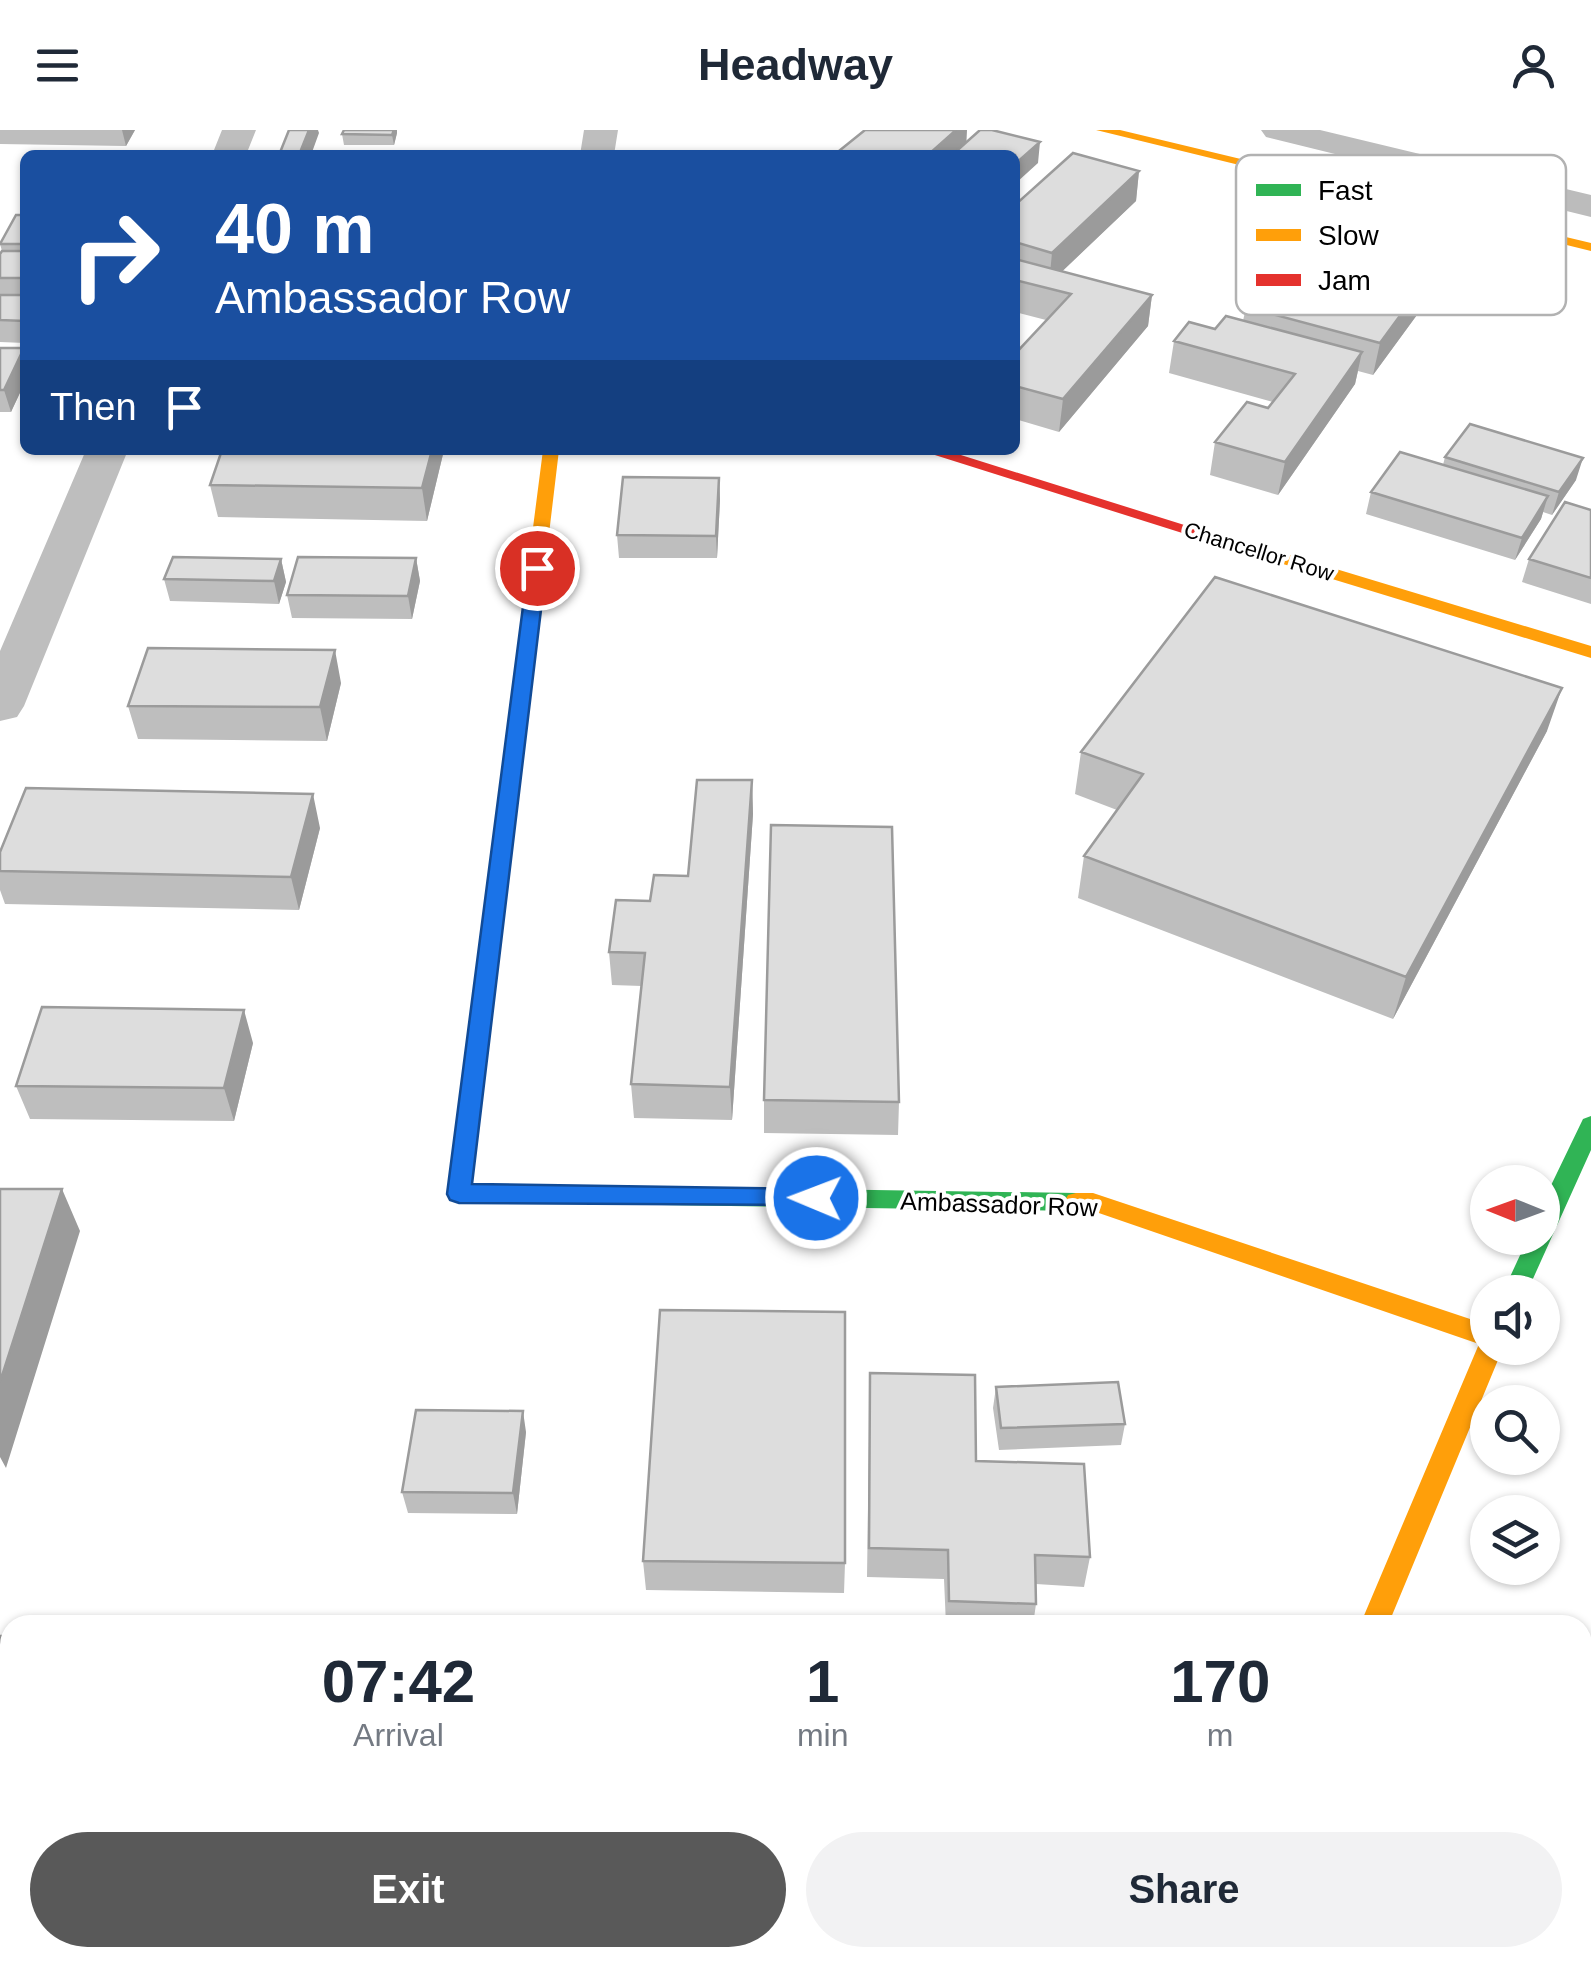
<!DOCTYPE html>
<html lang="en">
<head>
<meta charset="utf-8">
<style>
	:root { --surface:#fff; --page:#f2f2f3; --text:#1f2937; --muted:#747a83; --accent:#595959 }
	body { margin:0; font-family:Helvetica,sans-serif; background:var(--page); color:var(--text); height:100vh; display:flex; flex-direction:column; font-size:38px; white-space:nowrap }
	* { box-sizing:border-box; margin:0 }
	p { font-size:32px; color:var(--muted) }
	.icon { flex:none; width:55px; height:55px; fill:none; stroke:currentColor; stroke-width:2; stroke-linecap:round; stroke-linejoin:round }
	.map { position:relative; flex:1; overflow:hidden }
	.details { position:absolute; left:0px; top:1485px; width:1592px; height:352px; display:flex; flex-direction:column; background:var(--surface); border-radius:30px 30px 0 0; box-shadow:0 2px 8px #0004 }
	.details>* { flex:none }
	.guide { position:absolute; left:20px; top:20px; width:1000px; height:305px; border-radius:15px; box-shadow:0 2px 8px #0004; background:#1a4fa0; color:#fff; overflow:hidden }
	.needle { width:65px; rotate:271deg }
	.controls { position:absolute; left:1470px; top:1035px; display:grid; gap:20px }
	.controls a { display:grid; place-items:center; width:90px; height:90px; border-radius:50%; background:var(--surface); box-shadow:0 2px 8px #0004; font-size:50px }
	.pin { position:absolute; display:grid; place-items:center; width:85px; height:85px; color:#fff; margin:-42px; border:5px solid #fff; border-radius:50%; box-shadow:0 2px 10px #0007 }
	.me { position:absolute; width:110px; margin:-55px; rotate:271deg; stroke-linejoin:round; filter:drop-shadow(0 0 8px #0008) }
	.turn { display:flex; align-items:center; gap:35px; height:210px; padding:0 30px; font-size:45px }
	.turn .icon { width:130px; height:130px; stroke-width:2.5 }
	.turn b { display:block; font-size:70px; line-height:85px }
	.then { display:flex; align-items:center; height:95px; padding:0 30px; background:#0003; gap:20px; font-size:38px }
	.eta { display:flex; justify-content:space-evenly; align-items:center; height:170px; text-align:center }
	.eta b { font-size:60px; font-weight:700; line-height:70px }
	.primary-button { display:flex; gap:20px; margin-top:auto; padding:20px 30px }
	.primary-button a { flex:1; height:115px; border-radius:60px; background:var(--accent); color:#fff; font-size:40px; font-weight:700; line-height:115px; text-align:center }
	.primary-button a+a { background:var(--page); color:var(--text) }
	header { display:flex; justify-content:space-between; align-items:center; height:130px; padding:0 30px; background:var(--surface); font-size:45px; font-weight:700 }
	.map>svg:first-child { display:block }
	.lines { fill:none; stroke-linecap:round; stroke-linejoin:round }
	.canal { fill:#bcbcbc; fill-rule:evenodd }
	.lane { fill:#bebebe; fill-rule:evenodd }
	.street { fill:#bebebe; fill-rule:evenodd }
	.fast { fill:#30b455; fill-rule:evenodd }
	.slow { fill:#ff9f0a; fill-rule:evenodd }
	.jam { fill:#e5322d; fill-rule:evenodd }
	.wall { fill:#bebebe }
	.shaded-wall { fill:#9b9b9b }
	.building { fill:#ddd; stroke:#9b9b9b; stroke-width:2.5 }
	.route { fill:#1a73e8; stroke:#114b97; stroke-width:2.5 }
	.labels { text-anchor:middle; stroke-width:8; stroke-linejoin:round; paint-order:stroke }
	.far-street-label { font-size:22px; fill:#000; stroke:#fff }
	.street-label { font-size:25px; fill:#000; stroke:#fff }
	.key { fill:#fff; stroke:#b2b2b2; stroke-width:2.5 }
	.key-label { font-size:28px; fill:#000 }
</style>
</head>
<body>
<header><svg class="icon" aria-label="menu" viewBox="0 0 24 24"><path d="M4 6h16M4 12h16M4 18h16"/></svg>Headway<svg class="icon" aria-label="person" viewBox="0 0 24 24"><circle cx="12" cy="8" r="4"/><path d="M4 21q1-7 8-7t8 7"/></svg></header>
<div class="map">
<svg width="1591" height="1837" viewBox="0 0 1591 1837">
	<rect width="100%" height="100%" fill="#fff"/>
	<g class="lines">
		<path class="canal" d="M 1261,0 L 1320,0 L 1591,65 L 1591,87 L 1266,7 Z"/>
		<path class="lane" d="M 1341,52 L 1350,57 L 1309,100 L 1347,109 L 1347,117 L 1291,106 L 1291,98 L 1335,53 Z
			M 1510,92 L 1519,97 L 1479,149 L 1402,133 L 1393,128 L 1402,123 L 1468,138 L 1504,93 Z"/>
		<path class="street" d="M 222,0 L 256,0 L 246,25 L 212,25 Z
			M 584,0 L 618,0 L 614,25 L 580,25 Z
			M 86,320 L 128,320 L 24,576 L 17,587 L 0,591 L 0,521 Z"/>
		<path class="fast" d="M 473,940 L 481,943 L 484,949 L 472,1054 L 1076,1063 L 1084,1065 L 1088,1072 L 1084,1079 L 1076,1081 L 459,1072 L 451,1070 L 447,1063 L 462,949 L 465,943 Z
			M 1591,986 L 1591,1020 L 1527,1162 L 1503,1162 L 1528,1108 L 1542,1108 L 1542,1074 L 1583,989 Z
			M 1218,1828 L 1250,1828 L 1246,1837 L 1214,1837 Z
			M 1536,1828 L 1568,1828 L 1565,1837 L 1533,1837 Z"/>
		<path class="slow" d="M 1096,0 L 1120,0 L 1591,113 L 1591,121 Z
			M 543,320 L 559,320 L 484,949 L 481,955 L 465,955 L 462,949 Z
			M 1220,404 L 1591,516 L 1591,528 L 1214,413 L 1214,405 Z
			M 1076,1063 L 1093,1063 L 1488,1195 L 1488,1218 L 1503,1218 L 1388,1495 L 1360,1495 L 1479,1214 L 1093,1081 L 1068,1079 L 1064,1072 L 1068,1065 Z"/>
		<path class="jam" d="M 919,320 L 945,320 L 1229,409 L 1226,413 L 1214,413 Z
			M 1591,1697 L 1591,1748 L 1582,1752 L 1582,1701 Z"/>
	</g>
	<path class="wall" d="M 0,0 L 135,0 L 126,16 L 0,14 Z
		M 344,0 L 397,0 L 397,3 L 394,15 L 344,15 L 342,4 Z
		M 1139,41 L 1136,71 L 1062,141 L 1152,165 L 1148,196 L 1059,302 L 1015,289 L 1015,224 L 1046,190 L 1015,182 L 1015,75 Z
		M 25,85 L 25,213 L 0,212 L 0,124 L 2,121 L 0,114 Z
		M 1440,131 L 1433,163 L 1373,245 L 1358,241 L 1355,254 L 1278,365 L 1210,345 L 1215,312 L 1268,278 L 1273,272 L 1169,243 L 1174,211 L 1243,191 L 1246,177 Z
		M 0,218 L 24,218 L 25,221 L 25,252 L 11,282 L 0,282 Z
		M 222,320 L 444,320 L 427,391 L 218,387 L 210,355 Z
		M 1445,327 L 1576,350 L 1552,385 L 1543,382 L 1541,389 L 1515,430 L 1366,384 L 1371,362 L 1443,335 Z
		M 719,348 L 720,370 L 717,428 L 619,428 L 617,405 Z
		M 1591,380 L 1591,474 L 1522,452 L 1529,429 Z
		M 416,428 L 420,451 L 412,489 L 292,488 L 287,465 Z
		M 281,429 L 286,452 L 279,474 L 170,471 L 164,449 Z
		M 341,553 L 327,611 L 138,609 L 128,576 Z
		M 1547,601 L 1393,889 L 1078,768 L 1084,726 L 1117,680 L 1075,664 L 1081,622 Z
		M 752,650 L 753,684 L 732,990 L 634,988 L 631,954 L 642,856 L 612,855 L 609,822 L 650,771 L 688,746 Z
		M 320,698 L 299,780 L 5,774 L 0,760 L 0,722 Z
		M 253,913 L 234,991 L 30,989 L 16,956 Z
		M 764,970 L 899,972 L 898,1005 L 764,1003 Z
		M 870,1243 L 1090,1427 L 1084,1457 L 1036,1454 L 1036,1474 L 1033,1495 L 946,1495 L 944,1449 L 867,1447 Z
		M 996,1257 L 1125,1294 L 1121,1315 L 999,1320 L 993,1278 Z
		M 526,1302 L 517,1384 L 408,1383 L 402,1362 Z
		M 643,1431 L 845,1433 L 844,1463 L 646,1460 Z
		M 662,1828 L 861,1828 L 843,1837 L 666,1837 Z"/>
	<path class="shaded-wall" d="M 122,0 L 135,0 L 126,16 Z
		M 309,0 L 318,0 L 319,3 L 311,25 L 299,25 Z
		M 394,0 L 397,0 L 397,3 L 394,15 L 392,5 Z
		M 956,0 L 967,0 L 966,21 L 961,25 L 928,25 Z
		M 1040,12 L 1038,33 L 1015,54 L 1015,34 Z
		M 1139,41 L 1136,71 L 1049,154 L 1052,123 Z
		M 1440,131 L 1433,163 L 1373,245 L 1380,213 Z
		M 1152,165 L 1148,196 L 1059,302 L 1063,269 Z
		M 24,218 L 25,252 L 11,282 L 4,260 Z
		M 1362,222 L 1355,254 L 1278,365 L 1285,332 Z
		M 432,320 L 444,320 L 427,391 L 422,358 Z
		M 1583,328 L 1576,350 L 1552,385 L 1559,362 Z
		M 719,348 L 720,370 L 717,428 L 716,406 Z
		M 1548,366 L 1541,389 L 1515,430 L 1522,408 Z
		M 416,428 L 420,451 L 412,489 L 408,466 Z
		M 281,429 L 286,452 L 279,474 L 274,451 Z
		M 335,520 L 341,553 L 327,611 L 320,577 Z
		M 1562,558 L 1547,601 L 1393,889 L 1406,847 Z
		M 752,650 L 753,684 L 732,990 L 730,957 Z
		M 313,664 L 320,698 L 299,780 L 291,747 Z
		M 244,880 L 253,913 L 234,991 L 224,958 Z
		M 62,1059 L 80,1101 L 6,1338 L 0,1327 L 0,1252 Z
		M 523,1281 L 526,1302 L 517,1384 L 513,1363 Z
		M 252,1828 L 274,1828 L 272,1837 L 250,1837 Z
		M 831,1828 L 861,1828 L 843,1837 L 813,1837 Z"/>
	<path class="building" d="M 289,0 L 309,0 L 299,25 L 279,25 Z
		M 344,0 L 394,0 L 392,5 L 342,4 Z
		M 865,0 L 956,0 L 928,25 L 834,25 Z
		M 980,0 L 992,0 L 1040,12 L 1015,34 L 1015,25 L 952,25 Z
		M 1073,23 L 1139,41 L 1052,123 L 1015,112 L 1015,75 Z
		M 16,85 L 25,85 L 25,114 L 0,114 Z
		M 1312,99 L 1440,131 L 1380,213 L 1246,177 Z
		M 2,121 L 25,121 L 25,148 L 0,148 L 0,124 Z
		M 1015,129 L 1152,165 L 1063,269 L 1015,256 L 1015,224 L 1071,164 L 1015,150 Z
		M 0,165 L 25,165 L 25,191 L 0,190 Z
		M 1226,186 L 1362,222 L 1285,332 L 1215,312 L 1247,272 L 1268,278 L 1295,244 L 1174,211 L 1189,192 L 1215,199 Z
		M 0,218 L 24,218 L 4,260 L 0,260 Z
		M 1470,294 L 1583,328 L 1559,362 L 1445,327 Z
		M 222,320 L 432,320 L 422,358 L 210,355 Z
		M 1400,322 L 1548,366 L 1522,408 L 1371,362 Z
		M 623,347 L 719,348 L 716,406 L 617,405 Z
		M 1565,372 L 1591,380 L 1591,448 L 1529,429 Z
		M 173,427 L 281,429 L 274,451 L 164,449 Z
		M 298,427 L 416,428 L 408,466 L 287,465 Z
		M 1215,447 L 1562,558 L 1406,847 L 1084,726 L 1143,644 L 1081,622 Z
		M 148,518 L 335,520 L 320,577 L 128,576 Z
		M 697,650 L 752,650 L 730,957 L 631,954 L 645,823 L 609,822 L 616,770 L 650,771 L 654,745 L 688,746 Z
		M 26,658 L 313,664 L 291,747 L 0,741 L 0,722 Z
		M 771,695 L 892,697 L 899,972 L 764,970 Z
		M 42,877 L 244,880 L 224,958 L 16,956 Z
		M 0,1059 L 62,1059 L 0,1252 Z
		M 660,1180 L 845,1182 L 845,1433 L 643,1431 Z
		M 870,1243 L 975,1245 L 976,1331 L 1084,1334 L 1090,1427 L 1035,1425 L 1036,1474 L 949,1471 L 948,1420 L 869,1418 Z
		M 1118,1252 L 1125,1294 L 1001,1298 L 996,1257 Z
		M 416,1280 L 523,1281 L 513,1363 L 402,1362 Z
		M 0,1506 L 10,1506 L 10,1828 L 252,1828 L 250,1837 L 0,1837 Z
		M 668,1828 L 831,1828 L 813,1837 L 672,1837 Z"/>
	<path class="route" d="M 537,432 L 546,438 L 472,1054 L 816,1059 L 824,1062 L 828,1068 L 824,1075 L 459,1073 L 450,1070 L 447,1064 L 528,438 Z"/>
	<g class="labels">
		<g class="far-street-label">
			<text transform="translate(1259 421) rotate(17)" y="8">Chancellor Row</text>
		</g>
		<g class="street-label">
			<text transform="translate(999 1074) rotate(2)" y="9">Ambassador Row</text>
		</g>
	</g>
	<rect x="1236" y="25" width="330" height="160" rx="15" class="key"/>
	<rect x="1256" y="54" width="45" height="12" fill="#30b455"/>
	<rect x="1256" y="99" width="45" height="12" fill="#ff9f0a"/>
	<rect x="1256" y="144" width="45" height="12" fill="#e5322d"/>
	<g class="key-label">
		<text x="1318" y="70">Fast</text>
		<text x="1318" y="115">Slow</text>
		<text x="1318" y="160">Jam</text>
	</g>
</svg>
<div class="controls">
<a><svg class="needle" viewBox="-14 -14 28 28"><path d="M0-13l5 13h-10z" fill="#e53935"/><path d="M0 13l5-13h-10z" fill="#747a83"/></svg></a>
<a><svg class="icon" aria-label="sound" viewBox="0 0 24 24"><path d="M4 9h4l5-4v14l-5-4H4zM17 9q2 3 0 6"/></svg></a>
<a><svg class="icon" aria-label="search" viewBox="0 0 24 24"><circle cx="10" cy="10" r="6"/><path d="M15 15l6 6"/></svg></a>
<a><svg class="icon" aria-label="layers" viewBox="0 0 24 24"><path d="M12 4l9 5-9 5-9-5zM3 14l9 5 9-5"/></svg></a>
</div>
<div class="pin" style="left:537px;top:438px;background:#d93025"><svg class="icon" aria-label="arrive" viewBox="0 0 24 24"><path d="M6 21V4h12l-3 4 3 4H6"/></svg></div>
<svg class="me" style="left:816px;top:1068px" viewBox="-20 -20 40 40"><circle r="17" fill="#1a73e8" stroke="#fff" stroke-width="3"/><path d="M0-11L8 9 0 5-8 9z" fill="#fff"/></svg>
<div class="guide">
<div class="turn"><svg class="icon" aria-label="right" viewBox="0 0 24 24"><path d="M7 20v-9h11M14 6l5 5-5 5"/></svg><div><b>40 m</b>Ambassador Row</div></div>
<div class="then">Then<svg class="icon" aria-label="arrive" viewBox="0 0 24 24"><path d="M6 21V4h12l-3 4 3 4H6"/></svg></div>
</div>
<section class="details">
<div class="eta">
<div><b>07:42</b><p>Arrival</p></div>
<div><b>1</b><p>min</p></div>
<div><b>170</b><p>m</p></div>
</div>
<div class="primary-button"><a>Exit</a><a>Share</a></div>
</section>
</div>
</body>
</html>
